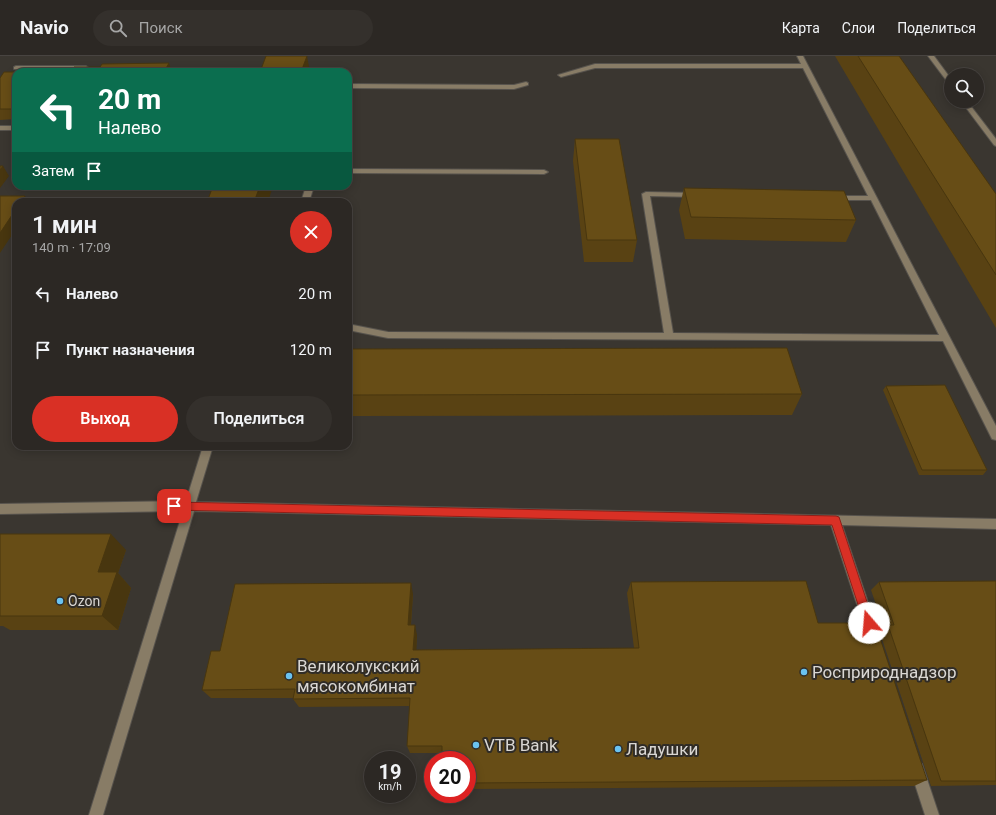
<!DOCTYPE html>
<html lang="ru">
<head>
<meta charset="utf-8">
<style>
	:root { --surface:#2c2824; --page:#34302c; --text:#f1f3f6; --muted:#a6a6a6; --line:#484441; --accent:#d93025 }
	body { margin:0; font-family:Roboto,sans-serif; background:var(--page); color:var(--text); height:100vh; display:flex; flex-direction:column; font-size:15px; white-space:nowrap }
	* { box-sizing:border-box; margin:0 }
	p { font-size:13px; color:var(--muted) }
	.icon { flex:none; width:22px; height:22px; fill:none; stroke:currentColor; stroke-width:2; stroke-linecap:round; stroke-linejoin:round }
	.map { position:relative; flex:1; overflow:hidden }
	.panel { position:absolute; left:12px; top:142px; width:340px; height:252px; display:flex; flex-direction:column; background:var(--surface); border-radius:12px; box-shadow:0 2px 10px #0003,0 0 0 1px var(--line) }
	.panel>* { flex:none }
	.top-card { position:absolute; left:12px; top:12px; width:340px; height:122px; border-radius:12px; box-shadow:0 2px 10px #0003,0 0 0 1px var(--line); background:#0b6e4f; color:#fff; overflow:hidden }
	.buttons { position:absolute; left:944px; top:12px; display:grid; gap:8px }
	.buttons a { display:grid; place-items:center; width:40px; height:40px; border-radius:50%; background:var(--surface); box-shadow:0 2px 10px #0003,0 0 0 1px var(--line); font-size:20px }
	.speed { position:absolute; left:364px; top:695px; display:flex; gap:8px; font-size:20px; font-weight:700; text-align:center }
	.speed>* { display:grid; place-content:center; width:52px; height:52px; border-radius:50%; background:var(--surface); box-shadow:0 2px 10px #0003,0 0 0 1px var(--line); line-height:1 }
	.speed small { font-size:10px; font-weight:400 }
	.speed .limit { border:6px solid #d22; background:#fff; color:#111 }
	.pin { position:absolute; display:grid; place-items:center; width:34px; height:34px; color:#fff; margin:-17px; border-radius:8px; box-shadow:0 2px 6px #0006 }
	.me { position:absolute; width:44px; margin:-22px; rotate:342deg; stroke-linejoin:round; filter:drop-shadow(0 0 3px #0008) }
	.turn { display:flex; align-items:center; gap:14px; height:84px; padding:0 20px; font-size:18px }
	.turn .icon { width:52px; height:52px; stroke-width:2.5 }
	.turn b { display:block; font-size:28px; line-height:34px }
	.then { display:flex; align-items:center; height:38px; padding:0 20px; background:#0003; gap:8px; font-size:15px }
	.round { display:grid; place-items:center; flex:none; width:42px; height:42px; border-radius:21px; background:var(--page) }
	.overview { display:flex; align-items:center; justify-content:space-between; height:68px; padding:0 20px }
	h1 { font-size:24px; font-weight:600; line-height:30px }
	.button { display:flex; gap:8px; margin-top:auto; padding:8px 20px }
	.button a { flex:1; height:46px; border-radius:24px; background:var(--accent); color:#fff; font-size:16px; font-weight:600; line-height:46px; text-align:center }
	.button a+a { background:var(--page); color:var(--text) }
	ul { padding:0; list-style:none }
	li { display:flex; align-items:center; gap:12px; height:56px; padding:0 20px }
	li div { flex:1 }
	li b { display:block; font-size:15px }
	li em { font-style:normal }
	header { display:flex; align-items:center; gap:24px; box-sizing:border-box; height:56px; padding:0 20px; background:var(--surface); border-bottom:1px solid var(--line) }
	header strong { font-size:19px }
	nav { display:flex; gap:22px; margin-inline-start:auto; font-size:14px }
	.search { width:280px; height:36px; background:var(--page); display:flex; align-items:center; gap:10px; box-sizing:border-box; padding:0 14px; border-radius:22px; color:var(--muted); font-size:15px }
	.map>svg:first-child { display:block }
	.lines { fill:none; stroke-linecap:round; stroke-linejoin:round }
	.minor-casing { stroke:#57534d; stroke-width:2 }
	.minor { fill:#887c66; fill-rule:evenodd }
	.wall { fill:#594213 }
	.shaded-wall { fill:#48360f }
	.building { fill:#674d16; stroke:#48360f }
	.route { fill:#d93025; stroke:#8d1f18 }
	.poi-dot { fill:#6ac3f1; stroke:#302c26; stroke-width:1.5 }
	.labels { text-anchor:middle; stroke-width:4; stroke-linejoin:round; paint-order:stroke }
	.poi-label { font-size:14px; fill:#dad7d3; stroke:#302c26; text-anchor:start }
	.near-poi-label { font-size:17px; fill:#dad7d3; stroke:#302c26; text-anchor:start }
</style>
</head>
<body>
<header>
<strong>Navio</strong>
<div class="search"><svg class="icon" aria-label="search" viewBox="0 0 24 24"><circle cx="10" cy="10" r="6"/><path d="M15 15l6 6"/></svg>Поиск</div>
<nav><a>Карта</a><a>Слои</a><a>Поделиться</a></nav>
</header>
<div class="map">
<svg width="996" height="759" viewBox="0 0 996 759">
	<rect width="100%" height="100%" fill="#3a3630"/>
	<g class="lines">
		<defs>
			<path id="minor" d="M 797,0 L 803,0 L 996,370 L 996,384 L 992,383 L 943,285 L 388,282 L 348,274 L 348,268 L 388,276 L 664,277 L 642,138 L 646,136 L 695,137 L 699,139 L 695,141 L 650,140 L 673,277 L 939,279 L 871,144 L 833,144 L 829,142 L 833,140 L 868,140 L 803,12 L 595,12 L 561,21 L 558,19 L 595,8 L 801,8 Z
				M 928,0 L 934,0 L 951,23 L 951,29 L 949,28 Z
				M 16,10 L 86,10 L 89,12 L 86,14 L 14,13 L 14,11 Z
				M 526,26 L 528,27 L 528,29 L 514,33 L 348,32 L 348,28 L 514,29 Z
				M 961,45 L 967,45 L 996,83 L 996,90 L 994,89 Z
				M 0,70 L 16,70 L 16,74 L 0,74 Z
				M 348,113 L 544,114 L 548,116 L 544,118 L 348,117 Z
				M 306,130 L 314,130 L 309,146 L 301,146 Z
				M 203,390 L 213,390 L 196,446 L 996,463 L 996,473 L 842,469 L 879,579 L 877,583 L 873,585 L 869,583 L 867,579 L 831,469 L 194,455 L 103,759 L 89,759 L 183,455 L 0,458 L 0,448 L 186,445 Z
				M 917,706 L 922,708 L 939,759 L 925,759 L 910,713 L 912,708 Z"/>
		</defs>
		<use href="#minor" class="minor-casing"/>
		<use href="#minor" class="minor"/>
	</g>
	<path class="wall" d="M 835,0 L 899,0 L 996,138 L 996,272 Z
		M 16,16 L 16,63 L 0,64 L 0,22 Z
		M 575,83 L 637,184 L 633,206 L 584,206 L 573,105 Z
		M 684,132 L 856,164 L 846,186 L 685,183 L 679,154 Z
		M 348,293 L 802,338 L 792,359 L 348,360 Z
		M 886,330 L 987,414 L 983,419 L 919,419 L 883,334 Z
		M 0,478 L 126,494 L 118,517 L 131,532 L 118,574 L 10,574 L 3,570 L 0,570 Z
		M 996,525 L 996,729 L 931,730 L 880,577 L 884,572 L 871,534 L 879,526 Z
		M 631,526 L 818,567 L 927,724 L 914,730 L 467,733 L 467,704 L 442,697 L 410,697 L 407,690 L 410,650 L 299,651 L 293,643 L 293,642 L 211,642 L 202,634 L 220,595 L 413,538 L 411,569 L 417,579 L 416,594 L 634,592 L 627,537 Z"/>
	<path class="shaded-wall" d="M 307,0 L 310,16 L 301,16 Z
		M 169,7 L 172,16 L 164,16 Z
		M 3,110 L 9,120 L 0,132 L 0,114 Z
		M 260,130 L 273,130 L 268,146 L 254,146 Z
		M 25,140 L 28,146 L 21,146 Z
		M 16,153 L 16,173 L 0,197 L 0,177 Z
		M 111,478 L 126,494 L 118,517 L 131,532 L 118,574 L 102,560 L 98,516 Z
		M 411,527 L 413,538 L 410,579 L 408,569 Z
		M 415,569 L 417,579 L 416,603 L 413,594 Z"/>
	<path class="building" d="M 266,0 L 307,0 L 301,16 L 260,16 Z
		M 858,0 L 899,0 L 996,138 L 996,219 Z
		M 169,7 L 164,16 L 56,16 L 70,16 L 74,11 L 100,11 L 102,8 Z
		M 4,16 L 16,16 L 16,53 L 0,53 L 0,22 Z
		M 575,83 L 619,83 L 637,184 L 587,184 Z
		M 0,110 L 3,110 L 0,114 Z
		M 213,130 L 260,130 L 254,146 L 207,146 Z
		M 684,132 L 844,135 L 856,164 L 691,161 Z
		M 0,140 L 25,140 L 21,146 L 16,146 L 16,153 L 0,177 Z
		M 787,292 L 802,338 L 348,339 L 348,293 Z
		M 945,329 L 987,414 L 922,414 L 886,330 Z
		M 0,478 L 111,478 L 98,516 L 117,516 L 102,560 L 0,560 Z
		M 806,525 L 818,567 L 875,567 L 927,724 L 467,727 L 467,704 L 442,704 L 442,690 L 407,690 L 410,642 L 293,643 L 295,633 L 202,634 L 211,595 L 220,595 L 235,528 L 411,527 L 408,569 L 415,569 L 413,594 L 639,592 L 631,526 Z
		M 996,525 L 996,725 L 941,725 L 888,569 L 894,569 L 879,526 Z"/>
	<path class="route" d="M 174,446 L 836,460 L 839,461 L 840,464 L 874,567 L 873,570 L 869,572 L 865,570 L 832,469 L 174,454 L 170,453 L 169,450 L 170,447 Z"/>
	<g class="poi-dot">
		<circle cx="60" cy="545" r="4"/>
		<circle cx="804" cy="616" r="4"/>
		<circle cx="289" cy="620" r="4"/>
		<circle cx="476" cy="689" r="4"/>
		<circle cx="618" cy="693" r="4"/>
	</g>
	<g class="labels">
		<g class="poi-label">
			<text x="68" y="550">Ozon</text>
		</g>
		<g class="near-poi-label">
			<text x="297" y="616">Великолукский<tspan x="297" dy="20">мясокомбинат</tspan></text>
			<text x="812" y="622">Росприроднадзор</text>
			<text x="484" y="695">VTB Bank</text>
			<text x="626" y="699">Ладушки</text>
		</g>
	</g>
</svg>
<div class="buttons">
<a><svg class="icon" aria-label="search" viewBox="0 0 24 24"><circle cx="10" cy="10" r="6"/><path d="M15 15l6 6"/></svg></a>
</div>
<div class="speed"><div>19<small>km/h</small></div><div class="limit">20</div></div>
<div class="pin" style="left:174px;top:450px;background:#d93025"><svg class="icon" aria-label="arrive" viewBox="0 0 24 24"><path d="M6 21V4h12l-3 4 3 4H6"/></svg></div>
<svg class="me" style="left:869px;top:567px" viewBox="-20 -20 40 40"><circle r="19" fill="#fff"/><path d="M0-13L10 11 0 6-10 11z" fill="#d93025"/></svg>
<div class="top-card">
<div class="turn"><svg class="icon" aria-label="left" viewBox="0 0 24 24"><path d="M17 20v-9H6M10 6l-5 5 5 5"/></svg><div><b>20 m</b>Налево</div></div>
<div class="then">Затем<svg class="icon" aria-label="arrive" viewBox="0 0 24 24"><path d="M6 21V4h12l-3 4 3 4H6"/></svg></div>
</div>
<section class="panel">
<div class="overview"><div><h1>1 мин</h1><p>140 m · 17:09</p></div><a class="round" style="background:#d93025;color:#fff"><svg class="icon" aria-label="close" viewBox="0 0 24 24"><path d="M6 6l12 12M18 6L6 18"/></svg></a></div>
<ul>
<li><svg class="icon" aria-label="left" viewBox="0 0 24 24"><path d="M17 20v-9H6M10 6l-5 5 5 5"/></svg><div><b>Налево</b></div><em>20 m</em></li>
<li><svg class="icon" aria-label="arrive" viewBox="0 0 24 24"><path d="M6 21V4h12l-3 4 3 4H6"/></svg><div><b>Пункт назначения</b></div><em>120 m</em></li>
</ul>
<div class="button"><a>Выход</a><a>Поделиться</a></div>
</section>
</div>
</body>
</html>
